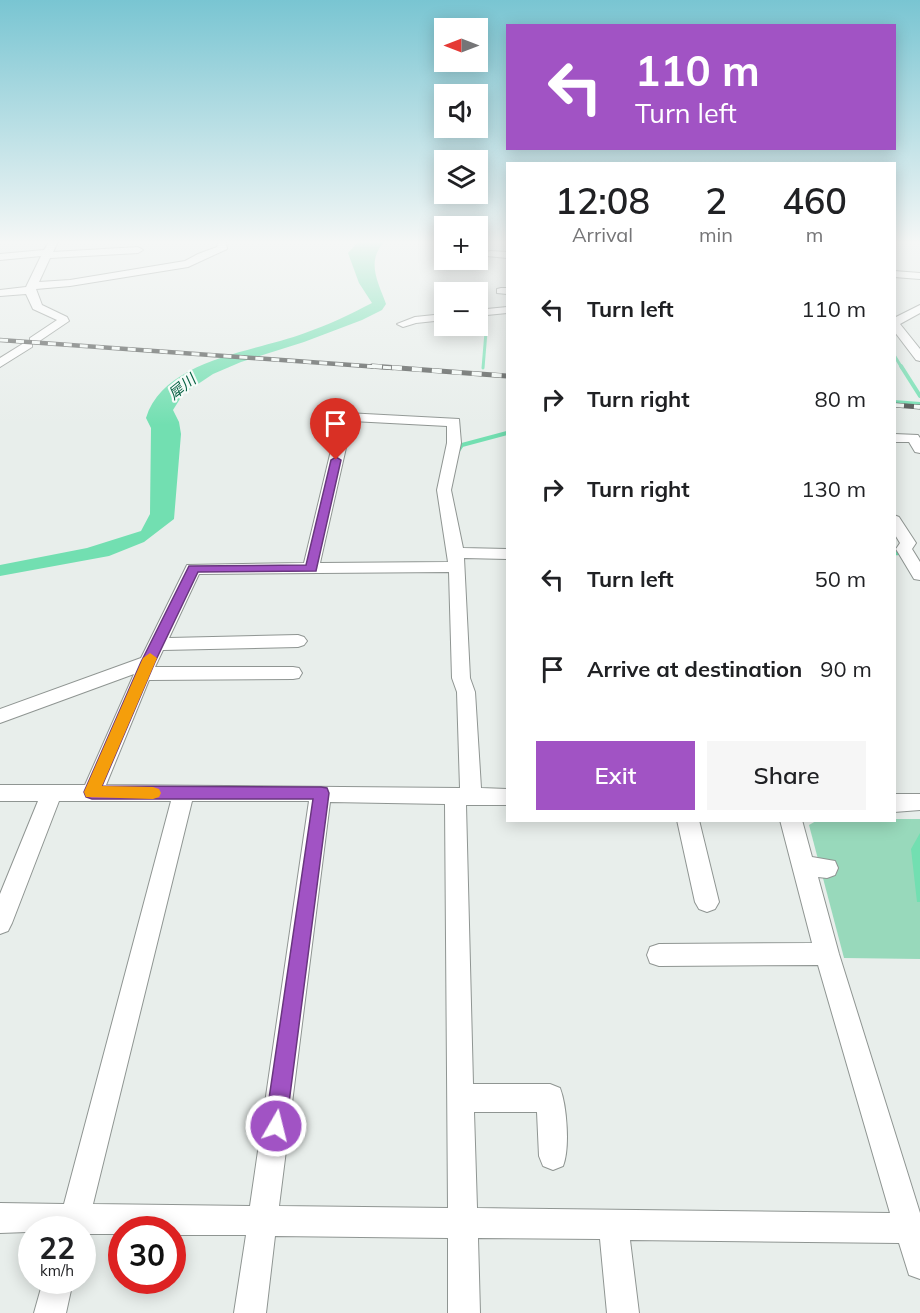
<!DOCTYPE html>
<html lang="en">
<head>
<meta charset="utf-8">
<style>
	:root { --surface:#fff; --page:#f6f6f6; --text:#202124; --muted:#757577; --accent:#a153c4 }
	body { margin:0; font-family:Mulish,"Noto Sans JP",sans-serif; background:var(--page); color:var(--text); height:100vh; display:flex; flex-direction:column; font-size:22px; white-space:nowrap }
	* { box-sizing:border-box; margin:0 }
	p { font-size:20px; color:var(--muted) }
	.icon { flex:none; width:33px; height:33px; fill:none; stroke:currentColor; stroke-width:2; stroke-linecap:round; stroke-linejoin:round }
	.map { position:relative; flex:1; overflow:hidden }
	.panel { position:absolute; left:506px; top:162px; width:390px; height:660px; display:flex; flex-direction:column; background:var(--surface); border-radius:0px; box-shadow:0 3px 15px #0003 }
	.panel>* { flex:none }
	.hud { position:absolute; left:506px; top:24px; width:390px; height:126px; border-radius:0px; box-shadow:0 3px 15px #0003; background:#a153c4; color:#fff; overflow:hidden }
	.needle { width:39px; rotate:270deg }
	.fabs { position:absolute; left:434px; top:18px; display:grid; gap:12px }
	.fabs a { display:grid; place-items:center; width:54px; height:54px; border-radius:0px; background:var(--surface); box-shadow:0 3px 15px #0003; font-size:30px }
	.speed { position:absolute; left:18px; top:1216px; display:flex; gap:12px; font-size:30px; font-weight:700; text-align:center }
	.speed>* { display:grid; place-content:center; width:78px; height:78px; border-radius:50%; background:var(--surface); box-shadow:0 3px 15px #0003; line-height:1 }
	.speed small { font-size:15px; font-weight:400 }
	.speed .limit { border:9px solid #d22; background:#fff; color:#111 }
	.pin { position:absolute; display:grid; place-items:center; width:51px; height:51px; color:#fff; margin:-62px -26px; border-radius:50% 50% 50% 0; rotate:-45deg; box-shadow:0 0 6px #0007 }
	.pin .icon { rotate:45deg }
	.me { position:absolute; width:66px; margin:-33px; rotate:8deg; stroke-linejoin:round; filter:drop-shadow(0 0 4px #0008) }
	.turn { display:flex; align-items:center; gap:21px; height:126px; padding:0 30px; font-size:27px }
	.turn .icon { width:78px; height:78px; stroke-width:2.5 }
	.turn b { display:block; font-size:42px; line-height:51px }
	.eta { display:flex; justify-content:space-evenly; align-items:center; height:102px; text-align:center }
	.eta b { font-size:36px; font-weight:600; line-height:42px }
	.cta { display:flex; gap:12px; margin-top:auto; padding:12px 30px }
	.cta a { flex:1; height:69px; border-radius:0px; background:var(--accent); color:#fff; font-size:24px; font-weight:600; line-height:69px; text-align:center }
	.cta a+a { background:var(--page); color:var(--text) }
	ul { padding:0; list-style:none }
	li { display:flex; align-items:center; gap:18px; height:90px; padding:0 30px }
	li div { flex:1 }
	li b { display:block; font-size:22px }
	li em { font-style:normal }
	.map>svg:first-child { display:block }
	.green { fill:#98d9bb }
	.water { fill:#72dfb1 }
	.lines { fill:none; stroke-linecap:round; stroke-linejoin:round }
	.stream-far2 { stroke:#72dfb1; stroke-width:3 }
	.stream-far1 { stroke:#72dfb1; stroke-width:4 }
	.stream { stroke:#72dfb1; stroke-width:4.5 }
	.minor-casing { stroke:#8f9592; stroke-width:2 }
	.minor { fill:#fff; fill-rule:evenodd }
	.rail-far1-casing { stroke:#505452; stroke-width:4.5 }
	.rail-casing { stroke:#505452; stroke-width:5 }
	.rail-far1 { stroke:#f5fbf8; stroke-width:3; stroke-dasharray:8; stroke-linecap:butt }
	.rail { stroke:#f5fbf8; stroke-width:4; stroke-dasharray:10; stroke-linecap:butt }
	.route { fill:#a153c4; stroke:#69367f; stroke-width:1.5 }
	.slow { fill:#f59e0b }
	.labels { text-anchor:middle; stroke-width:4.5; stroke-linejoin:round; paint-order:stroke }
	.far-water-label { font-size:15px; font-style:italic; fill:#086244; stroke:#f5fbf8 }
</style>
</head>
<body>
<div class="map">
<svg width="920" height="1313" viewBox="0 0 920 1313">
	<rect width="100%" height="100%" fill="#e8eeeb"/>
	<path class="green" d="M 894,819 L 920,819 L 920,959 L 844,958 L 809,825 L 816,821 Z"/>
	<path class="water" d="M 358,242 L 384,242 C 366,262 378,282 386,304 L 382,310 L 362,320 L 304,342 L 241,362 L 213,374 L 183,394 L 173,410 L 179,422 L 181,434 L 174,519 L 144,542 L 109,556 L 0,576 L 0,565 L 87,548 L 141,531 L 150,514 L 151,428 L 146,418 C 164,359 255,352 305,333 C 328,325 351,314 372,303 L 359,283 L 348,253 Z
		M 920,833 L 920,902 L 917,902 L 911,849 Z"/>
	<g class="lines">
		<path class="stream-far2" d="M 894,355 L 902,368
			M 483,368 L 486,332"/>
		<path class="stream-far1" d="M 901,366 L 920,396
			M 894,402 L 920,404
			M 458,451 L 462,445 L 507,433"/>
		<path class="stream" d="M 894,553 L 898,553"/>
		<defs>
			<path id="minor" d="M 49,242 L 58,242 L 53,252 L 138,247 L 143,250 L 138,253 L 50,258 L 39,282 L 70,280 L 185,261 L 198,254 L 217,247 L 218,242 L 226,242 L 227,249 L 188,267 L 70,286 L 36,289 L 42,305 L 67,317 L 69,321 L 38,342 L 32,343 L 32,347 L 0,367 L 0,358 L 24,343 L 30,342 L 30,338 L 57,320 L 33,309 L 26,294 L 0,296 L 0,290 L 26,287 L 41,256 L 0,260 L 0,254 L 44,250 Z
				M 490,251 L 507,252 L 507,258 L 487,256 L 487,252 Z
				M 894,271 L 920,273 L 920,279 L 894,277 Z
				M 501,288 L 507,288 L 507,294 L 497,293 L 497,289 Z
				M 920,305 L 920,313 L 900,324 L 920,349 L 920,361 L 916,360 L 894,331 L 894,318 Z
				M 507,307 L 507,313 L 477,316 L 477,310 Z
				M 444,314 L 444,320 L 416,323 L 403,327 L 397,324 L 415,317 Z
				M 346,413 L 459,419 L 461,443 L 451,490 L 463,548 L 507,549 L 507,559 L 464,558 L 470,678 L 475,692 L 481,788 L 507,789 L 507,805 L 466,805 L 473,1084 L 550,1084 L 560,1088 C 567,1106 570,1149 563,1166 L 553,1170 L 543,1166 L 539,1156 L 537,1112 L 474,1112 L 477,1208 L 890,1213 L 818,965 L 659,966 L 650,963 L 647,955 L 650,947 L 659,944 L 812,943 L 780,820 L 802,820 L 812,857 L 835,861 L 838,868 L 835,875 L 827,878 L 818,877 L 839,954 L 920,1213 L 920,1279 L 909,1275 L 899,1243 L 630,1240 L 639,1313 L 607,1313 L 600,1239 L 478,1238 L 480,1313 L 448,1313 L 448,1238 L 275,1236 L 266,1313 L 234,1313 L 246,1235 L 172,1235 L 172,1230 L 122,1230 L 122,1234 L 85,1234 L 82,1241 L 82,1230 L 0,1233 L 0,1203 L 64,1204 L 171,801 L 59,801 L 12,923 L 8,931 L 0,934 L 0,894 L 38,801 L 0,801 L 0,785 L 85,785 L 134,674 L 0,723 L 0,709 L 141,658 L 187,565 L 304,563 L 339,417 ZM 352,421 L 447,426 L 447,443 L 437,490 L 448,562 L 320,563 ZM 449,572 L 452,678 L 457,692 L 460,788 L 106,785 L 149,680 L 293,679 L 299,678 L 302,673 L 299,668 L 293,667 L 155,667 L 163,650 L 298,647 L 304,645 L 307,641 L 304,637 L 298,635 L 169,638 L 199,574 ZM 192,801 L 309,801 L 250,1206 L 93,1204 ZM 330,802 L 445,804 L 448,1208 L 279,1206 Z
				M 894,434 L 918,435 L 920,438 L 920,453 L 915,452 L 909,442 L 894,442 Z
				M 894,515 L 899,517 L 916,543 L 912,549 L 920,562 L 920,580 L 914,579 L 896,549 L 900,543 L 894,533 Z
				M 894,794 L 920,794 L 920,810 L 894,812 Z
				M 677,820 L 699,820 L 719,902 L 715,909 L 707,912 L 699,909 L 695,902 Z
				M 43,1281 L 73,1281 L 66,1313 L 34,1313 Z"/>
		</defs>
		<use href="#minor" class="minor-casing"/>
		<use href="#minor" class="minor"/>
		<defs>
			<path id="rail-far1" d="M 0,340 L 393,368"/>
			<path id="rail" d="M 372,366 L 507,376
				M 894,405 L 920,407"/>
		</defs>
		<use href="#rail-far1" class="rail-far1-casing"/>
		<use href="#rail" class="rail-casing"/>
		<use href="#rail-far1" class="rail-far1"/>
		<use href="#rail" class="rail"/>
	</g>
	<linearGradient id="sky" x2="0" y2="1"><stop stop-color="#79c5d2"/><stop offset="0.57" stop-color="#f5f7f6"/><stop offset="1" stop-color="#f5f7f6" stop-opacity="0"/></linearGradient>
	<rect width="920" height="425" fill="url(#sky)"/>
	<path class="route" d="M 336,457 L 341,460 L 316,571 L 198,572 L 155,662 L 102,786 L 321,787 L 327,788 L 329,793 L 286,1126 L 283,1133 L 276,1136 L 268,1133 L 265,1126 L 313,799 L 92,799 L 86,797 L 84,792 L 141,662 L 189,566 L 306,565 L 331,460 Z"/>
	<path class="slow" d="M 150,653 L 157,658 L 102,786 L 153,787 L 159,789 L 161,793 L 159,797 L 153,799 L 86,797 L 84,792 L 143,658 Z"/>
	<g class="labels">
		<g class="far-water-label">
			<text transform="translate(182 387) rotate(-39)" y="5">犀川</text>
		</g>
	</g>
</svg>
<div class="fabs">
<a><svg class="needle" viewBox="-14 -14 28 28"><path d="M0-13l5 13h-10z" fill="#e53935"/><path d="M0 13l5-13h-10z" fill="#757577"/></svg></a>
<a><svg class="icon" aria-label="sound" viewBox="0 0 24 24"><path d="M4 9h4l5-4v14l-5-4H4zM17 9q2 3 0 6"/></svg></a>
<a><svg class="icon" aria-label="layers" viewBox="0 0 24 24"><path d="M12 4l9 5-9 5-9-5zM3 14l9 5 9-5"/></svg></a>
<a>+</a>
<a>−</a>
</div>
<div class="speed"><div>22<small>km/h</small></div><div class="limit">30</div></div>
<div class="pin" style="left:336px;top:460px;background:#d93025"><svg class="icon" aria-label="arrive" viewBox="0 0 24 24"><path d="M6 21V4h12l-3 4 3 4H6"/></svg></div>
<svg class="me" style="left:276px;top:1126px" viewBox="-20 -20 40 40"><circle r="17" fill="#a153c4" stroke="#fff" stroke-width="3"/><path d="M0-11L8 9 0 5-8 9z" fill="#fff"/></svg>
<div class="hud">
<div class="turn"><svg class="icon" aria-label="left" viewBox="0 0 24 24"><path d="M17 20v-9H6M10 6l-5 5 5 5"/></svg><div><b>110 m</b>Turn left</div></div>
</div>
<section class="panel">
<div class="eta">
<div><b>12:08</b><p>Arrival</p></div>
<div><b>2</b><p>min</p></div>
<div><b>460</b><p>m</p></div>
</div>
<ul>
<li><svg class="icon" aria-label="left" viewBox="0 0 24 24"><path d="M17 20v-9H6M10 6l-5 5 5 5"/></svg><div><b>Turn left</b></div><em>110 m</em></li>
<li><svg class="icon" aria-label="right" viewBox="0 0 24 24"><path d="M7 20v-9h11M14 6l5 5-5 5"/></svg><div><b>Turn right</b></div><em>80 m</em></li>
<li><svg class="icon" aria-label="right" viewBox="0 0 24 24"><path d="M7 20v-9h11M14 6l5 5-5 5"/></svg><div><b>Turn right</b></div><em>130 m</em></li>
<li><svg class="icon" aria-label="left" viewBox="0 0 24 24"><path d="M17 20v-9H6M10 6l-5 5 5 5"/></svg><div><b>Turn left</b></div><em>50 m</em></li>
<li><svg class="icon" aria-label="arrive" viewBox="0 0 24 24"><path d="M6 21V4h12l-3 4 3 4H6"/></svg><div><b>Arrive at destination</b></div><em>90 m</em></li>
</ul>
<div class="cta"><a>Exit</a><a>Share</a></div>
</section>
</div>
</body>
</html>
